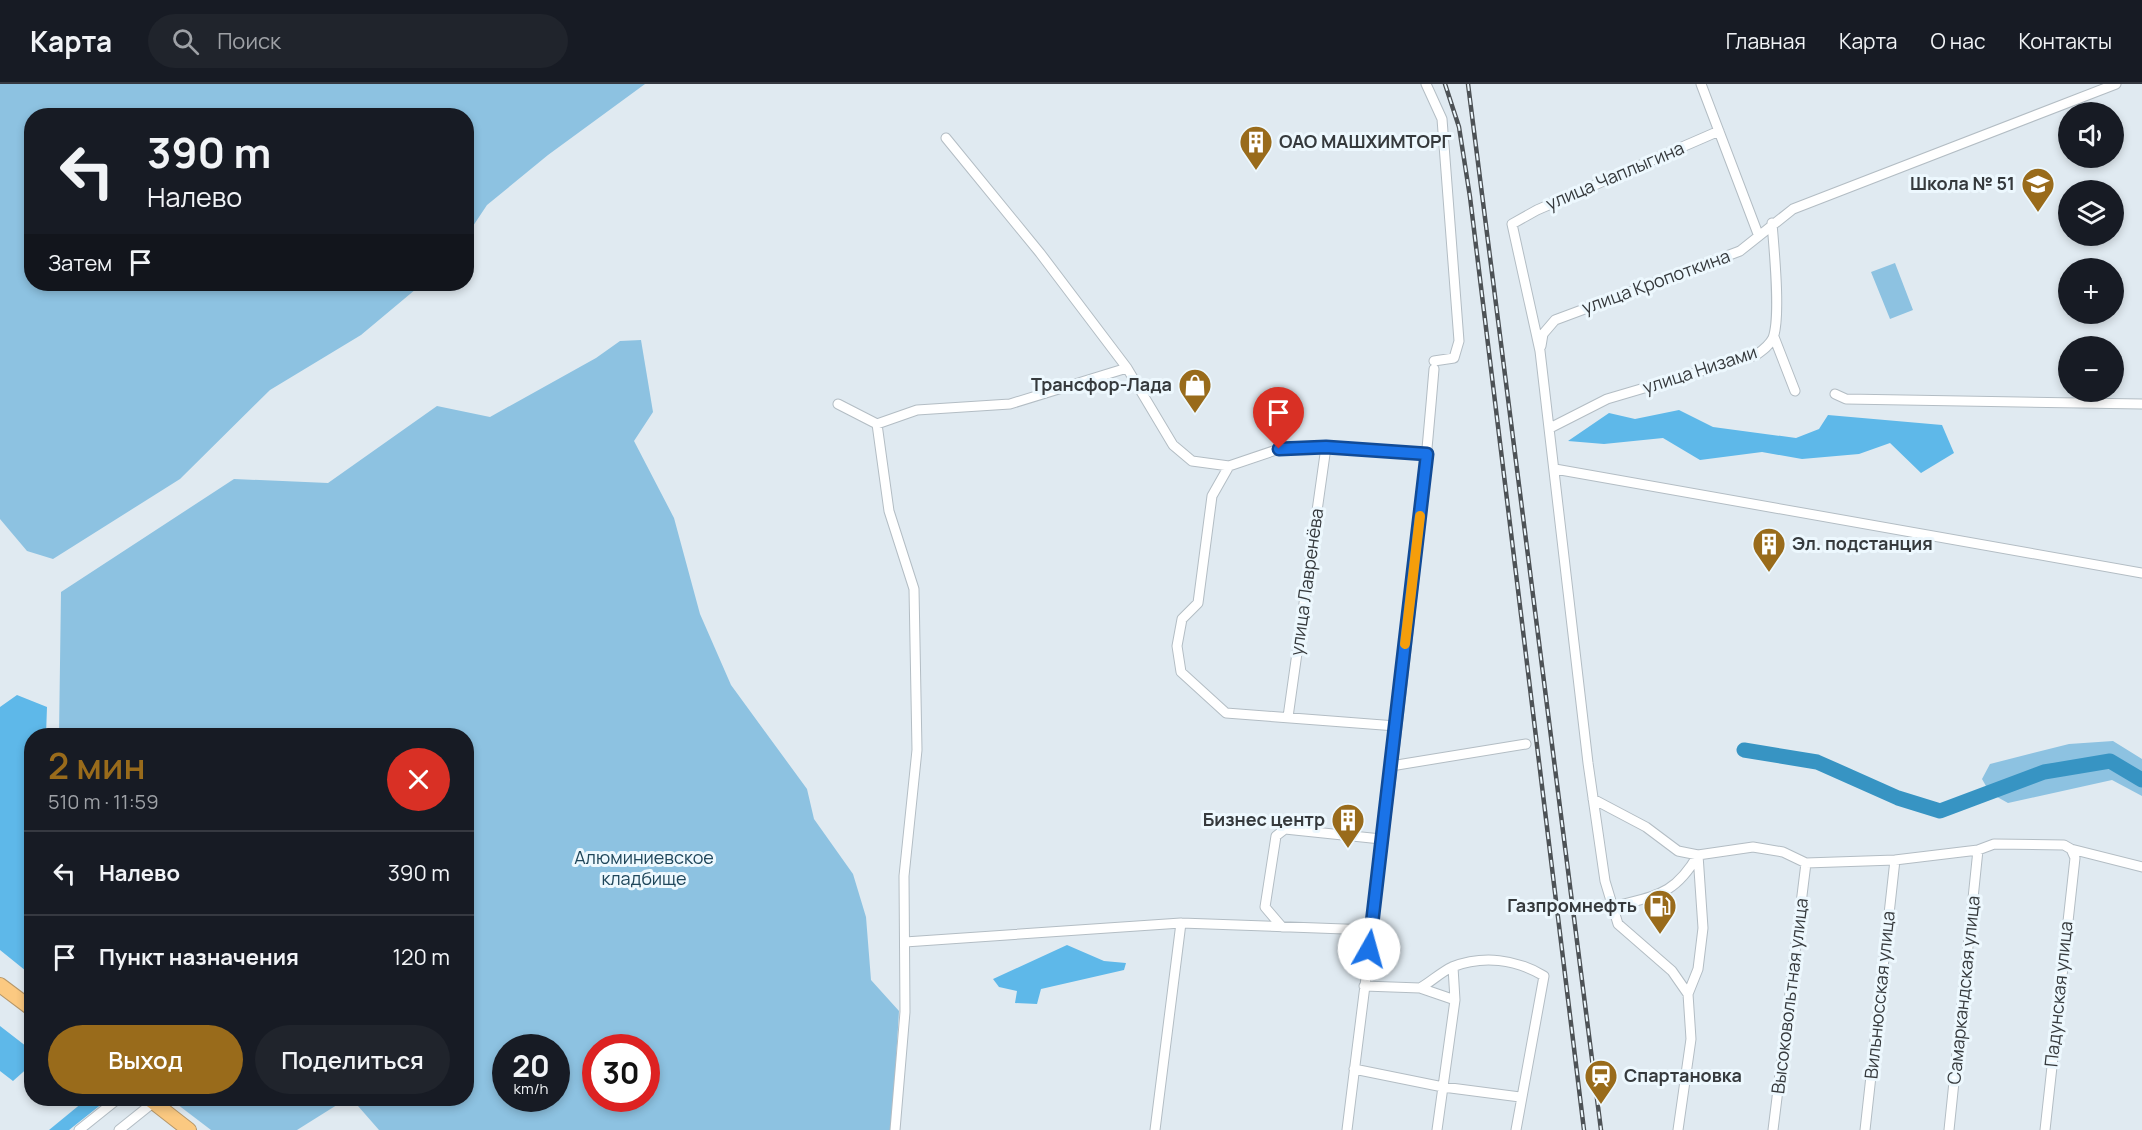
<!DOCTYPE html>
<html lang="ru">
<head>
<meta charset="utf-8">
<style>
	:root { --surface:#171b24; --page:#20242c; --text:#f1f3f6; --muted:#9ea1a6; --line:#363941; --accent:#996b1b }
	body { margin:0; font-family:Manrope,sans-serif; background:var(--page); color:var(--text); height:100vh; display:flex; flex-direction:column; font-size:22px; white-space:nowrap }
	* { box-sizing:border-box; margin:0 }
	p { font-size:20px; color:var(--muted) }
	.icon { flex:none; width:33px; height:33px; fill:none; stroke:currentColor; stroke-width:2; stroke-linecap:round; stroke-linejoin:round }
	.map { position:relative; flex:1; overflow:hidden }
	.panel { position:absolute; left:24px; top:644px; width:450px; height:378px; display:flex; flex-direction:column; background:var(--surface); border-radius:24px; box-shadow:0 3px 9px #0003 }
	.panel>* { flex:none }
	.banner { position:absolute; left:24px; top:24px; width:450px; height:183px; border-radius:24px; box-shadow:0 3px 9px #0003; background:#171b24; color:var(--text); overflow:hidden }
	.buttons { position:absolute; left:2058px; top:18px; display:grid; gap:12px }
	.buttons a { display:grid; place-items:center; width:66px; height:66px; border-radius:50%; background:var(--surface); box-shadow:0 3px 9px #0003; font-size:30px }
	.speed { position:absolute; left:492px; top:950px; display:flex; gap:12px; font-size:30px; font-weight:700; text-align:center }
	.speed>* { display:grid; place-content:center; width:78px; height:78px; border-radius:50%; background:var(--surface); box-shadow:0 3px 9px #0003; line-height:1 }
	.speed small { font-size:15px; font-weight:400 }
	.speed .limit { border:9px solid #d22; background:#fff; color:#111 }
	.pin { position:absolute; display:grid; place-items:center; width:51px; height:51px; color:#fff; margin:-62px -26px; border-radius:50% 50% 50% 0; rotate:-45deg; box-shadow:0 0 6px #0007 }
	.pin .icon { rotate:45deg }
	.me { position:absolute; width:66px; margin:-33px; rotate:7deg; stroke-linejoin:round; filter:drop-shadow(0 0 4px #0008) }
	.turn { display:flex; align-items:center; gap:21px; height:126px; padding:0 24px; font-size:27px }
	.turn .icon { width:78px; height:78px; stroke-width:2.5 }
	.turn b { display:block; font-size:42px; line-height:51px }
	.then { display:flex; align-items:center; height:57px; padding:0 24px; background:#0003; gap:12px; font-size:22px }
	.round { display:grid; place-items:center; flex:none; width:63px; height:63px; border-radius:32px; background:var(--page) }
	.overview { display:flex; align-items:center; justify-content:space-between; height:102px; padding:0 24px }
	h1 { font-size:36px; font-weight:600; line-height:45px; color:var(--accent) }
	.cta { display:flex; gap:12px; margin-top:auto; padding:12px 24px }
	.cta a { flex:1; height:69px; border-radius:36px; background:var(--accent); color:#fff; font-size:24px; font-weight:600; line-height:69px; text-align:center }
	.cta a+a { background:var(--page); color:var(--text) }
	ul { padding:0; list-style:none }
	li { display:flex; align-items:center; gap:18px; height:84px; padding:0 24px; border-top:2px solid var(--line) }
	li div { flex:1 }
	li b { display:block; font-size:22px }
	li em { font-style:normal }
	header { display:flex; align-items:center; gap:36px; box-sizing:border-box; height:84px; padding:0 30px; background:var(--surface); border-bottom:2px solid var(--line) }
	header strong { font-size:28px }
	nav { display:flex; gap:33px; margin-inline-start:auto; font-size:21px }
	.search { width:420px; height:54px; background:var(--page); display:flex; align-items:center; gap:15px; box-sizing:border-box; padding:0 21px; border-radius:33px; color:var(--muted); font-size:22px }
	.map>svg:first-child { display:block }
	.green { fill:#8dc2e1; fill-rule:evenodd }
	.forest { fill:#5eb8e9 }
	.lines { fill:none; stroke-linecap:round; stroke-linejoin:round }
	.river { stroke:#3794c3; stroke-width:15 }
	.minor-casing { stroke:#b3bdc4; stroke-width:11 }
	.highway-casing { stroke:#b69769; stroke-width:16 }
	.minor { stroke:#fff; stroke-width:9 }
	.highway { stroke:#fbc981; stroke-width:14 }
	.rail-casing { stroke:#4d5256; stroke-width:4.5 }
	.rail { stroke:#edf8fe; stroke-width:2; stroke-dasharray:7; stroke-linecap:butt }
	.route-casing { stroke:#114b97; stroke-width:15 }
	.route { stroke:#1a73e8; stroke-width:10 }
	.slow { stroke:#f59e0b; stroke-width:10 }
	.labels { text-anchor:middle; stroke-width:6; stroke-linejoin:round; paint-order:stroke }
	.poi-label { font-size:18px; font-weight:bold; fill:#363a3d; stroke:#edf8fe; text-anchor:end }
	.street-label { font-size:18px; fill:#363a3d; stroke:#edf8fe }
	.park-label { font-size:18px; fill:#20475b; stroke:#edf8fe }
</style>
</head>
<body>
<header>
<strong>Карта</strong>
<div class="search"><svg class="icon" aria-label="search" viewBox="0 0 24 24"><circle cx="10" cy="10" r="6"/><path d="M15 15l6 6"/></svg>Поиск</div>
<nav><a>Главная</a><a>Карта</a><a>О нас</a><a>Контакты</a></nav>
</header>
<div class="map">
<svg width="2142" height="1046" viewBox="0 0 2142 1046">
	<rect width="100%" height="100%" fill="#e0eaf1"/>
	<path class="green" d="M 0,0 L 645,0 L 548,71 L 487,121 L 467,151 L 466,32 L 32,32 L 32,200 L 422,200 L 361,251 L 270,306 L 180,395 L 53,475 L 27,467 L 0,435 Z
		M 1895,179 L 1913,226 L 1890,235 L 1871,188 Z
		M 641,256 L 653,328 L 634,357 L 674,434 L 700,530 L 731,601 L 807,705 L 814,735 L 853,790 L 866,833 L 871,896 L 899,927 L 892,1041 L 890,1046 L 379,1046 L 351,1014 L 466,1014 L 466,651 L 59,651 L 61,508 L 234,395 L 328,399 L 437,322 L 490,333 L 596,274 L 620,257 ZM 506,963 L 556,963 L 556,1014 L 506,1014 ZM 596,963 L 646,963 L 646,1014 L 596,1014 Z
		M 2113,657 L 2142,675 L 2142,712 L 2112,696 L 2008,719 L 1990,709 L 1982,695 L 1990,680 L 2069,660 Z
		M 169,1014 L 348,1014 L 297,1046 L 211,1046 Z"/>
	<path class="forest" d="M 1679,326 L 1713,343 L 1796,354 L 1819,345 L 1828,331 L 1942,341 L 1954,369 L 1921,389 L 1890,359 L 1859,370 L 1802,375 L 1762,368 L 1700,376 L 1663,354 L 1604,360 L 1568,357 L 1609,329 L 1635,335 Z
		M 17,611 L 47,623 L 46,651 L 32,651 L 31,891 L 0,866 L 0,623 Z
		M 1067,861 L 1104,877 L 1126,879 L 1124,886 L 1041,905 L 1037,920 L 1015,919 L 1017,907 L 999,903 L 993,895 Z
		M 0,942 L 31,966 L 31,981 L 13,997 L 0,987 Z
		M 88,1014 L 104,1014 L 103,1019 L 69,1046 L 49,1046 Z"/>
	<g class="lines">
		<path class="river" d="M 1744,666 L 1817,678 L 1898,714 L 1940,727 L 2044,688 L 2110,677 L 2142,696"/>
		<defs>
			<path id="minor" d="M 1426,0 L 1442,35 L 1459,257 L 1454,274 L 1434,277
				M 1701,0 L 1758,150
				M 946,54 L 1040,169 L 1127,284 L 1173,361 L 1192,377 L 1229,382 L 1279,365 L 1326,363 L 1427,370
				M 1774,253 L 1795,307
				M 1541,262 L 1543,250 L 1555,236 L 1740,167 L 1793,125 L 2116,0
				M 1835,310 L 1846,315 L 2142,320
				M 838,320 L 877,340 L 917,326 L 1010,320 L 1127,284
				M 877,340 L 889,427 L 914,505 L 917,666 L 904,792 L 905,928 L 895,1046
				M 1550,344 L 1607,315 L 1756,271 C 1763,266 1769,262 1773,254 C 1781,233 1774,165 1772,139
				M 1229,382 L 1212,412 L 1198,519 L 1182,535 L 1177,562 L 1181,588 L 1226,629 L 1396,642
				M 1555,385 L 2142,489
				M 1288,633 L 1326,363
				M 1391,682 L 1526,660
				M 1593,715 L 1646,743 L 1678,767 L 1698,771 L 1703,844 L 1698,885 L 1688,910 L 1691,955 L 1678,1046
				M 2071,765 L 2142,783
				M 1613,823 C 1656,811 1674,812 1698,771 L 1753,763 L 1783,768 L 1806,779 L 1895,776 L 1978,766 L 1994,760 L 2064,761 L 2071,765 L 2075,774 L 2045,1046
				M 1282,843 L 1265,823 L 1276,752 L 1285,745 L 1381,755
				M 905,858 L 1181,839 L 1371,846
				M 1453,883 L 1455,916
				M 1364,902 L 1420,904 L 1455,916 L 1437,1046
				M 1420,904 C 1431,898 1441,888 1452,883 C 1483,871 1516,875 1544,892 L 1516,1046
				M 1688,910 L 1672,887 L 1618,840 L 1605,797 L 1588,679 L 1540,267 L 1512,140 L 1537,126 L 1719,47
				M 1354,985 L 1443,1003 L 1520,1013
				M 79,1046 L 119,1014
				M 119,1046 L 154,1018
				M 1155,1046 L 1181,839
				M 1347,1046 C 1378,793 1413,539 1434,285
				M 1773,1046 L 1806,779
				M 1865,1046 L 1895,776
				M 1949,1046 L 1978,766"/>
			<path id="highway" d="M 0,901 L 32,925
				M 148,1014 L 189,1046"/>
		</defs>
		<use href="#minor" class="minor-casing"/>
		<use href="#highway" class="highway-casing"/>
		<use href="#minor" class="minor"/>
		<use href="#highway" class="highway"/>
		<defs>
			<path id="rail" d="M 1445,0 L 1459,43 L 1470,113 L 1584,1046
				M 1468,0 L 1601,1046"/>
		</defs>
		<use href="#rail" class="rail-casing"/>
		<use href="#rail" class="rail"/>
	</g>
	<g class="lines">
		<defs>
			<path id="route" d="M 1279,365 L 1326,363 L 1427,370 L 1369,865"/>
		</defs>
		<use href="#route" class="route-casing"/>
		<use href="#route" class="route"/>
		<path class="slow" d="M 1405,560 L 1420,432"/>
	</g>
	<defs>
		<symbol id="building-pin" viewBox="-11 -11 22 30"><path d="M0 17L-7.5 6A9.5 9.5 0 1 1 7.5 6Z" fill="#996b1b" stroke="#edf8fe"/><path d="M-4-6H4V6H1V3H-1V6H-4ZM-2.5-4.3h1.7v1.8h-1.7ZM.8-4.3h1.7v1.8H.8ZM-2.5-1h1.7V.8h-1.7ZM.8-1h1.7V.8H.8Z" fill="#fff"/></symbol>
		<symbol id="school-pin" viewBox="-11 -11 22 30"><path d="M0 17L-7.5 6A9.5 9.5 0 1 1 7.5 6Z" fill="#996b1b" stroke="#edf8fe"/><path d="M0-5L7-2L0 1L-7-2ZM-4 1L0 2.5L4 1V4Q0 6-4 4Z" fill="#fff"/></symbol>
		<symbol id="shop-pin" viewBox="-11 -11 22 30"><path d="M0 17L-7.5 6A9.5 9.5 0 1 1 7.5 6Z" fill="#996b1b" stroke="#edf8fe"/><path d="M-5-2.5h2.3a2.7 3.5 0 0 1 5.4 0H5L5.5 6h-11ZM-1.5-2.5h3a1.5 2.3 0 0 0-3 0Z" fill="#fff"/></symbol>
		<symbol id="fuel-pin" viewBox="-11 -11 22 30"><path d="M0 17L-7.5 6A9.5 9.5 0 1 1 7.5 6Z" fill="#996b1b" stroke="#edf8fe"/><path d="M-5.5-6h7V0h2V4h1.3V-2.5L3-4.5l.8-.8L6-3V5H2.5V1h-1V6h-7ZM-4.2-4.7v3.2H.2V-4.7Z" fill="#fff"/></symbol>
		<symbol id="station-pin" viewBox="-11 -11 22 30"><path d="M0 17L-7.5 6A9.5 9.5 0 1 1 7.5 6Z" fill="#996b1b" stroke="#edf8fe"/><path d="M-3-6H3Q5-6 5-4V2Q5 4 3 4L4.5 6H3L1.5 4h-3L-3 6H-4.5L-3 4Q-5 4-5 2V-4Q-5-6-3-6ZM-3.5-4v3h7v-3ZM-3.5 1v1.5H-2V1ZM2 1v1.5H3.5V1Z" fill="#fff"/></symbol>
	</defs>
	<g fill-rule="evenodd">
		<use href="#building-pin" x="1237" y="39" width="38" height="52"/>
		<use href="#school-pin" x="2019" y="81" width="38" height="52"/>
		<use href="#shop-pin" x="1176" y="282" width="38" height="52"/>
		<use href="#building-pin" x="1750" y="441" width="38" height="52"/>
		<use href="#building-pin" x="1329" y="717" width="38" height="52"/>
		<use href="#fuel-pin" x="1641" y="803" width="38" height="52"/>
		<use href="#station-pin" x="1582" y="973" width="38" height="52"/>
	</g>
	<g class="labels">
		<g class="poi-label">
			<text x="1279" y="64" text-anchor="start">ОАО МАШХИМТОРГ</text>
			<text x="2015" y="106">Школа № 51</text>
			<text x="1172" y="307">Трансфор-Лада</text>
			<text x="1792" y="466" text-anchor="start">Эл. подстанция</text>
			<text x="1325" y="742">Бизнес центр</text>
			<text x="1637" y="828">Газпромнефть</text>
			<text x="1624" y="998" text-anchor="start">Спартановка</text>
		</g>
		<g class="street-label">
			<text transform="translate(1615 92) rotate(-23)" y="6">улица Чаплыгина</text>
			<text transform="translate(1656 198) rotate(-20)" y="6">улица Кропоткина</text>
			<text transform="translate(1700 286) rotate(-18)" y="6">улица Низами</text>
			<text transform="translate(1307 498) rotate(-82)" y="6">улица Лавренёва</text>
			<text transform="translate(1964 906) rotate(-84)" y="6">Самаркандская улица</text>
			<text transform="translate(2059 910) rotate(-84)" y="6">Падунская улица</text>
			<text transform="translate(1880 911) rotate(-84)" y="6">Вильнюсская улица</text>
			<text transform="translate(1790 912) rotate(-83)" y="6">Высоковольтная улица</text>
		</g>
		<g class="park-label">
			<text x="644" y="780">Алюминиевское<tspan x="644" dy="21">кладбище</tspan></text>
		</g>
	</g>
</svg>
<div class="buttons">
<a><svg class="icon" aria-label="sound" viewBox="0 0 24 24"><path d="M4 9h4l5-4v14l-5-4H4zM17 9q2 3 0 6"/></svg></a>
<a><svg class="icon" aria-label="layers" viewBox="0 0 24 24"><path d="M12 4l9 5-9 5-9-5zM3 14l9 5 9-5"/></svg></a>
<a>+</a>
<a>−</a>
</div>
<div class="speed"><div>20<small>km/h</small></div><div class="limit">30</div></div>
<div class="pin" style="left:1279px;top:365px;background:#d93025"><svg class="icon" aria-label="arrive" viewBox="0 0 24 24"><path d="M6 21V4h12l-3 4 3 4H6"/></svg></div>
<svg class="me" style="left:1369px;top:865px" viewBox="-20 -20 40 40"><circle r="19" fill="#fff"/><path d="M0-13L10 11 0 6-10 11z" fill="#1a73e8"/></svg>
<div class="banner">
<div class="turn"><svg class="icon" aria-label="left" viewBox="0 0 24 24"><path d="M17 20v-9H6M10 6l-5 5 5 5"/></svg><div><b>390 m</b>Налево</div></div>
<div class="then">Затем<svg class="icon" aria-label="arrive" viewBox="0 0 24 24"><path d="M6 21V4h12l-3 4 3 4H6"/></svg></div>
</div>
<section class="panel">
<div class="overview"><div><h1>2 мин</h1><p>510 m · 11:59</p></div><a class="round" style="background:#d93025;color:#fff"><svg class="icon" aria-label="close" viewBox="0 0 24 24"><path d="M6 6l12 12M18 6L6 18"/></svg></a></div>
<ul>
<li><svg class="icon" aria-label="left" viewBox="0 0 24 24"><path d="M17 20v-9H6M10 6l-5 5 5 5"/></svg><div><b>Налево</b></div><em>390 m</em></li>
<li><svg class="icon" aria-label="arrive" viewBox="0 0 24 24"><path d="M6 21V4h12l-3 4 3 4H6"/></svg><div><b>Пункт назначения</b></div><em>120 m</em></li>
</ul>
<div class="cta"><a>Выход</a><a>Поделиться</a></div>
</section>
</div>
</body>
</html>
